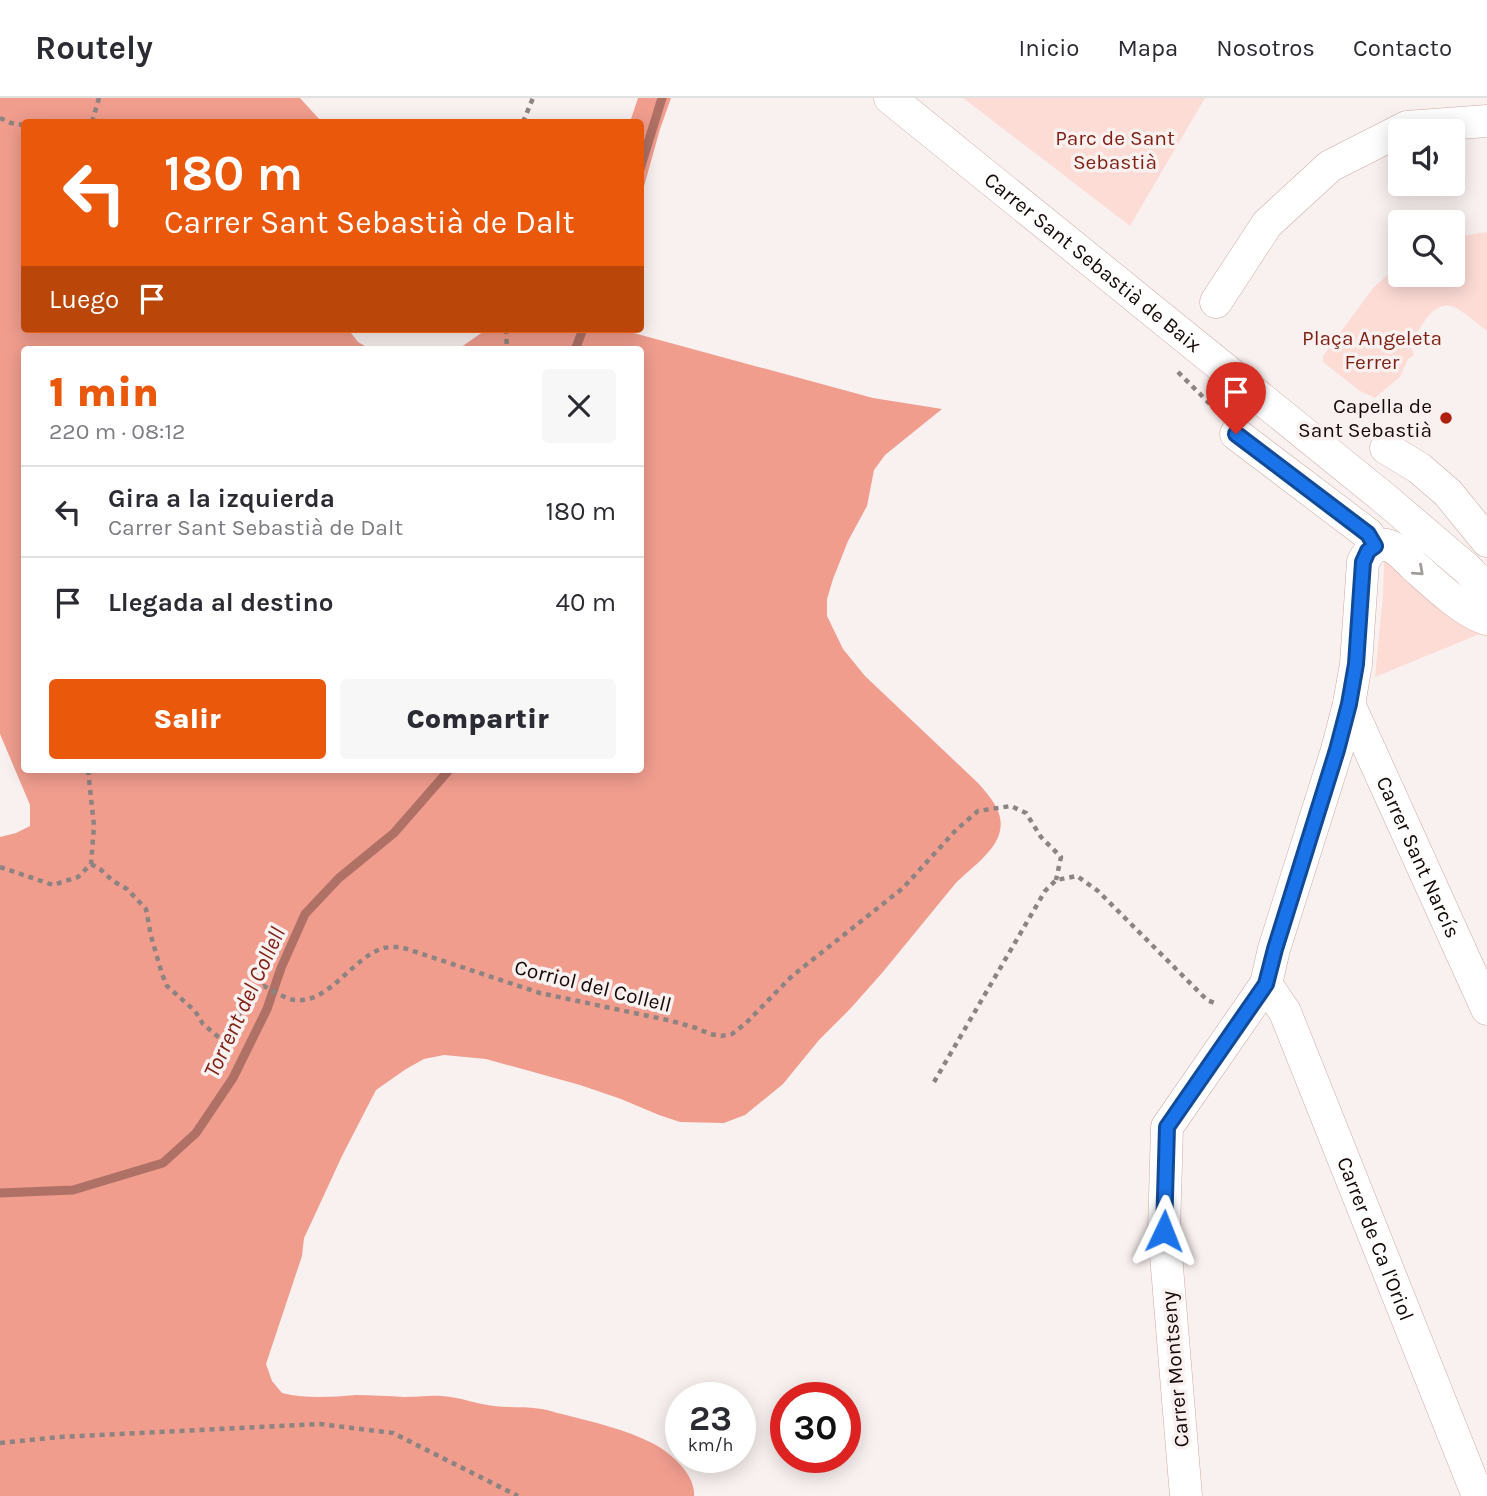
<!DOCTYPE html>
<html lang="es">
<head>
<meta charset="utf-8">
<style>
	:root { --surface:#fff; --page:#f7f7f7; --text:#2b2b33; --muted:#7c7c81; --line:#e1e1e2; --accent:#ea580c }
	body { margin:0; font-family:Karla,sans-serif; background:var(--page); color:var(--text); height:100vh; display:flex; flex-direction:column; font-size:26px; white-space:nowrap }
	* { box-sizing:border-box; margin:0 }
	p { font-size:23px; color:var(--muted) }
	.icon { flex:none; width:38px; height:38px; fill:none; stroke:currentColor; stroke-width:2; stroke-linecap:round; stroke-linejoin:round }
	.map { position:relative; flex:1; overflow:hidden }
	.sheet { position:absolute; left:21px; top:248px; width:623px; height:427px; display:flex; flex-direction:column; background:var(--surface); border-radius:7px; box-shadow:0 4px 18px #0003 }
	.sheet>* { flex:none }
	.guide { position:absolute; left:21px; top:21px; width:623px; height:214px; border-radius:7px; box-shadow:0 4px 18px #0003; background:#ea580c; color:#fff; overflow:hidden }
	.controls { position:absolute; left:1388px; top:21px; display:grid; gap:14px }
	.controls a { display:grid; place-items:center; width:77px; height:77px; border-radius:7px; background:var(--surface); box-shadow:0 4px 18px #0003; font-size:35px }
	.speed { position:absolute; left:665px; top:1284px; display:flex; gap:14px; font-size:35px; font-weight:700; text-align:center }
	.speed>* { display:grid; place-content:center; width:91px; height:91px; border-radius:50%; background:var(--surface); box-shadow:0 4px 18px #0003; line-height:1 }
	.speed small { font-size:18px; font-weight:400 }
	.speed .limit { border:10px solid #d22; background:#fff; color:#111 }
	.pin { position:absolute; display:grid; place-items:center; width:60px; height:60px; color:#fff; margin:-72px -30px; border-radius:50% 50% 50% 0; rotate:-45deg; box-shadow:0 0 7px #0007 }
	.pin .icon { rotate:45deg }
	.me { position:absolute; width:77px; margin:-38px; rotate:2deg; stroke-linejoin:round; filter:drop-shadow(0 0 5px #0008) }
	.turn { display:flex; align-items:center; gap:24px; height:147px; padding:0 28px; font-size:32px }
	.turn .icon { width:91px; height:91px; stroke-width:2.5 }
	.turn b { display:block; font-size:49px; line-height:60px }
	.then { display:flex; align-items:center; height:66px; padding:0 28px; background:#0003; gap:14px; font-size:26px }
	.round { display:grid; place-items:center; flex:none; width:74px; height:74px; border-radius:7px; background:var(--page) }
	.headline { display:flex; align-items:center; justify-content:space-between; height:119px; padding:0 28px }
	h1 { font-size:42px; font-weight:800; line-height:52px; color:var(--accent) }
	.button { display:flex; gap:14px; margin-top:auto; padding:14px 28px }
	.button a { flex:1; height:80px; border-radius:7px; background:var(--accent); color:#fff; font-size:28px; font-weight:800; line-height:80px; text-align:center }
	.button a+a { background:var(--page); color:var(--text) }
	ul { padding:0; list-style:none }
	li { display:flex; align-items:center; gap:21px; height:91px; padding:0 28px; border-top:2px solid var(--line) }
	li div { flex:1 }
	li b { display:block; font-size:26px }
	li em { font-style:normal }
	header { display:flex; align-items:center; gap:42px; box-sizing:border-box; height:98px; padding:0 35px; background:var(--surface); border-bottom:2px solid var(--line) }
	header strong { font-size:33px }
	nav { display:flex; gap:38px; margin-inline-start:auto; font-size:24px }
	.map>svg:first-child { display:block }
	.green { fill:#fedcd6 }
	.forest { fill:#f09d8e }
	.lines { fill:none; stroke-linecap:round; stroke-linejoin:round }
	.stream { stroke:#af7065; stroke-width:9 }
	.minor-casing { stroke:#cfaaa3; stroke-width:33 }
	.path { stroke:#8d8381; stroke-width:4.5; stroke-dasharray:5 5; stroke-linecap:butt }
	.minor { stroke:#fff; stroke-width:32 }
	.oneway { stroke:#a29d9c }
	.route-casing { stroke:#114b97; stroke-width:18 }
	.route { stroke:#1a73e8; stroke-width:12 }
	.poi-dot { fill:#af200f; stroke:#f9f1f0; stroke-width:2.5 }
	.labels { text-anchor:middle; stroke-width:7; stroke-linejoin:round; paint-order:stroke }
	.park-label { font-size:21px; fill:#7f1f13; stroke:#f9f1f0 }
	.street-label { font-size:21px; fill:#160907; stroke:#f9f1f0 }
	.poi-label { font-size:21px; fill:#160907; stroke:#f9f1f0; text-anchor:end }
	.water-label { font-size:23px; font-style:italic; fill:#812115; stroke:#f9f1f0 }
</style>
</head>
<body>
<header>
<strong>Routely</strong>
<nav><a>Inicio</a><a>Mapa</a><a>Nosotros</a><a>Contacto</a></nav>
</header>
<div class="map">
<svg width="1487" height="1398" viewBox="0 0 1487 1398">
	<rect width="100%" height="100%" fill="#f9f1f0"/>
	<path class="green" d="M 963,0 L 1205,0 L 1130,128 Z
		M 1487,134 L 1487,233 C 1477,226 1467,216 1456,210 C 1434,198 1418,233 1411,248 L 1414,257 L 1408,261 L 1400,279 L 1375,300 L 1360,293 L 1323,264 L 1323,258 L 1373,190 L 1400,166 L 1400,177 L 1452,177 L 1453,141 L 1468,137 Z
		M 1385,443 L 1487,533 L 1375,579 L 1383,496 Z"/>
	<path class="forest" d="M 0,0 L 300,0 L 320,22 L 319,24 L 24,24 L 24,231 L 348,231 L 358,244 L 372,252 L 24,252 L 24,672 L 640,672 L 640,252 L 457,252 L 487,231 L 619,231 L 873,300 L 942,311 L 885,357 L 874,372 L 867,408 L 848,443 L 833,481 L 827,501 L 827,518 L 843,551 L 865,578 L 978,685 C 985,693 994,703 998,713 C 1011,745 974,766 955,786 L 882,875 L 850,911 L 819,942 L 783,986 L 745,1017 L 724,1025 L 680,1024 L 659,1017 L 621,1001 L 580,987 L 486,961 L 444,957 L 424,961 L 406,971 L 376,992 L 342,1058 L 312,1123 L 304,1140 L 302,1158 L 266,1266 L 272,1283 L 282,1295 C 307,1301 331,1299 356,1297 C 372,1297 388,1298 404,1299 C 417,1299 429,1297 442,1298 C 460,1299 476,1306 494,1308 C 510,1310 526,1308 542,1311 C 549,1312 556,1315 562,1316 C 593,1324 625,1331 654,1346 C 671,1355 696,1377 694,1398 L 0,1398 L 0,739 L 16,735 L 30,728 L 30,707 L 0,636 Z
		M 638,0 L 671,0 L 660,31 L 641,99 L 640,24 L 630,24 Z"/>
	<g class="lines">
		<path class="stream" d="M 640,71 L 662,0
			M 575,252 L 583,231
			M 0,1095 L 73,1092 L 163,1065 L 196,1035 L 233,980 L 267,911 L 281,870 L 305,816 L 339,780 L 394,735 L 449,672"/>
		<defs>
			<g id="minor">
				<path id="s1" d="M 890,0 L 1384,400 L 1466,470 L 1487,491"/>
				<path d="M 1216,204 L 1267,126 L 1330,68 L 1407,29 L 1487,23"/>
				<path d="M 1236,336 L 1368,436 L 1375,448"/>
				<path d="M 1386,350 L 1419,370 L 1448,395 L 1487,443"/>
				<path id="s2" d="M 1349,606 L 1487,911"/>
				<path id="s3" d="M 1266,886 L 1285,914 L 1478,1398"/>
				<path d="M 1186,1398 L 1164,1133 L 1167,1029 L 1266,886 L 1274,851 L 1337,652 L 1349,606 L 1356,566 L 1363,464 C 1369,452 1377,442 1392,449 C 1399,452 1407,461 1413,467 C 1431,483 1464,515 1487,521"/>
			</g>
		</defs>
		<use href="#minor" class="minor-casing"/>
		<path class="path" d="M 0,20 L 11,25 L 24,27
			M 92,24 L 99,0
			M 523,24 L 533,0
			M 506,231 L 507,252
			M 1178,274 L 1219,315
			M 258,672 L 261,672
			M 91,766 L 100,771 L 113,783 L 127,791 L 146,811 L 151,838 L 162,876 L 167,888 L 195,913 L 203,926 L 223,943 L 251,896 L 264,888 C 273,893 284,900 294,902 C 330,906 352,859 384,850 C 389,849 395,849 401,849 L 540,895 L 672,923 L 696,930 L 710,936 L 721,938 L 732,936 L 746,925 L 792,878 L 903,790 L 956,732 L 978,713 L 1011,708 L 1026,715 L 1041,739 L 1061,759 L 1056,782
			M 0,769 L 53,787 L 78,779 L 91,766 L 94,728 L 88,672
			M 934,984 L 1045,793 L 1056,782 L 1077,778 L 1098,793 L 1207,902 L 1217,906
			M 0,1345 L 59,1339 L 320,1326 L 393,1335 L 518,1398"/>
		<use href="#minor" class="minor"/>
	</g>
	<defs><path id="oneway-chevron" d="M-2-3.5L2.5 0L-2 3.5" fill="none" stroke-width="1.6" stroke-linecap="round" stroke-linejoin="round" transform="scale(1.75)"/></defs>
	<use class="oneway" href="#oneway-chevron" transform="translate(1419 473) rotate(42)"/>
	<g class="lines">
		<defs>
			<path id="route" d="M 1164,1133 L 1167,1029 L 1266,886 L 1275,851 L 1337,652 L 1349,606 L 1356,566 L 1363,464 L 1368,453 L 1375,448 L 1368,436 L 1236,336"/>
		</defs>
		<use href="#route" class="route-casing"/>
		<use href="#route" class="route"/>
	</g>
	<circle class="poi-dot" cx="1446" cy="320" r="7"/>
	<g class="labels">
		<g class="park-label">
			<text x="1115" y="47">Parc de Sant<tspan x="1115" dy="24">Sebastià</tspan></text>
			<text x="1372" y="247">Plaça Angeleta<tspan x="1372" dy="24">Ferrer</tspan></text>
		</g>
		<g class="street-label">
			<text dy="7" stroke="none"><textPath href="#s1" startOffset="261">Carrer Sant Sebastià de Baix</textPath></text>
			<text dy="7" stroke="none"><textPath href="#s2" startOffset="168">Carrer Sant Narcís</textPath></text>
			<text transform="translate(593 888) rotate(14)" y="7">Corriol del Collell</text>
			<text dy="7" stroke="none"><textPath href="#s3" startOffset="278">Carrer de Ca l'Oriol</textPath></text>
			<text transform="translate(1175 1271) rotate(-95)" y="7">Carrer Montseny</text>
		</g>
		<g class="poi-label">
			<text x="1432" y="315">Capella de<tspan x="1432" dy="24">Sant Sebastià</tspan></text>
		</g>
		<g class="water-label">
			<text transform="translate(244 904) rotate(-65)" y="8">Torrent del Collell</text>
		</g>
	</g>
</svg>
<div class="controls">
<a><svg class="icon" aria-label="sound" viewBox="0 0 24 24"><path d="M4 9h4l5-4v14l-5-4H4zM17 9q2 3 0 6"/></svg></a>
<a><svg class="icon" aria-label="search" viewBox="0 0 24 24"><circle cx="10" cy="10" r="6"/><path d="M15 15l6 6"/></svg></a>
</div>
<div class="speed"><div>23<small>km/h</small></div><div class="limit">30</div></div>
<div class="pin" style="left:1236px;top:336px;background:#d93025"><svg class="icon" aria-label="arrive" viewBox="0 0 24 24"><path d="M6 21V4h12l-3 4 3 4H6"/></svg></div>
<svg class="me" style="left:1164px;top:1133px" viewBox="-20 -20 40 40"><path d="M0-17L14 15 0 8-14 15z" fill="#1a73e8" stroke="#fff" stroke-width="4"/></svg>
<div class="guide">
<div class="turn"><svg class="icon" aria-label="left" viewBox="0 0 24 24"><path d="M17 20v-9H6M10 6l-5 5 5 5"/></svg><div><b>180 m</b>Carrer Sant Sebastià de Dalt</div></div>
<div class="then">Luego<svg class="icon" aria-label="arrive" viewBox="0 0 24 24"><path d="M6 21V4h12l-3 4 3 4H6"/></svg></div>
</div>
<section class="sheet">
<div class="headline"><div><h1>1 min</h1><p>220 m · 08:12</p></div><a class="round"><svg class="icon" aria-label="close" viewBox="0 0 24 24"><path d="M6 6l12 12M18 6L6 18"/></svg></a></div>
<ul>
<li><svg class="icon" aria-label="left" viewBox="0 0 24 24"><path d="M17 20v-9H6M10 6l-5 5 5 5"/></svg><div><b>Gira a la izquierda</b><p>Carrer Sant Sebastià de Dalt</p></div><em>180 m</em></li>
<li><svg class="icon" aria-label="arrive" viewBox="0 0 24 24"><path d="M6 21V4h12l-3 4 3 4H6"/></svg><div><b>Llegada al destino</b></div><em>40 m</em></li>
</ul>
<div class="button"><a>Salir</a><a>Compartir</a></div>
</section>
</div>
</body>
</html>
